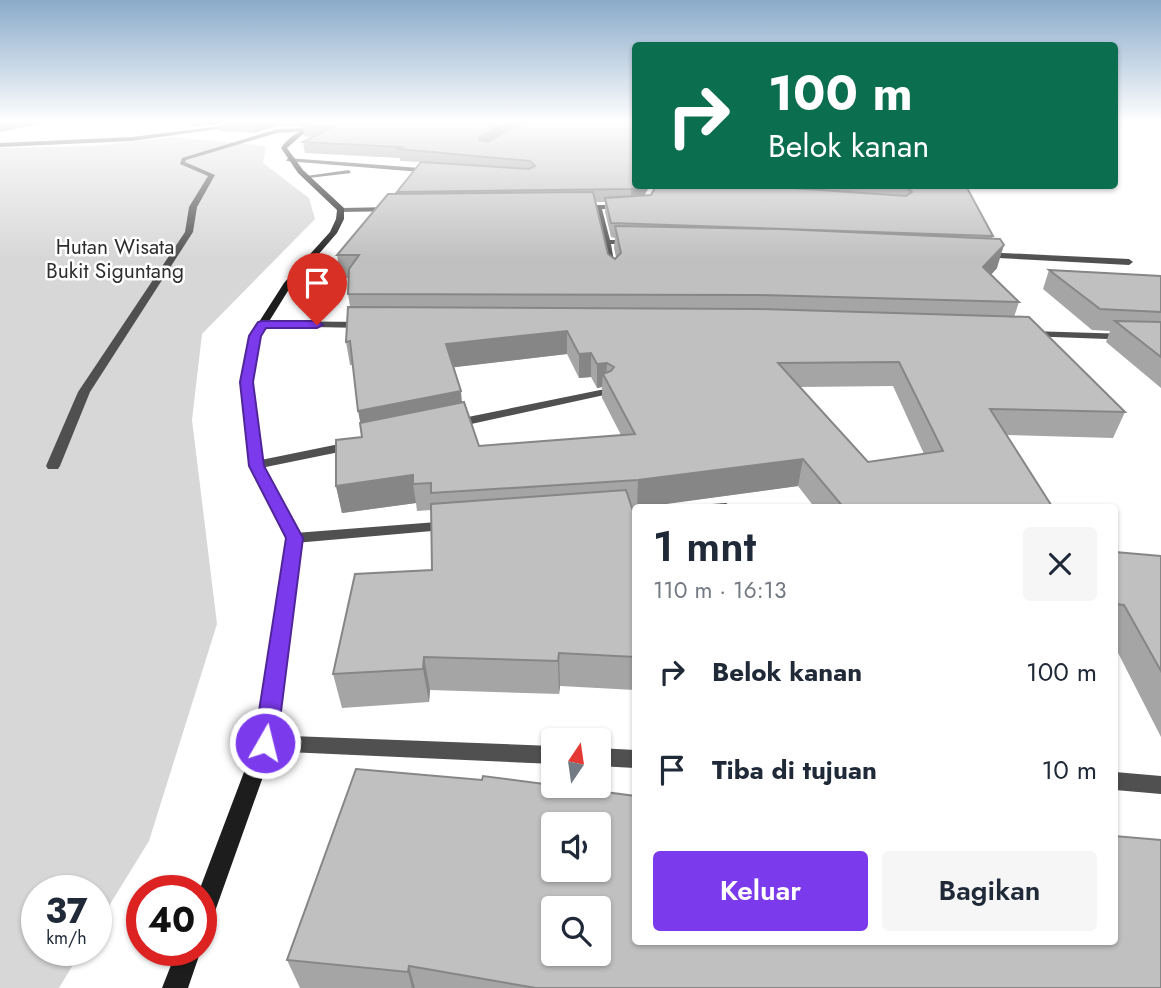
<!DOCTYPE html>
<html lang="id">
<head>
<meta charset="utf-8">
<style>
	:root { --surface:#fff; --page:#f6f6f7; --text:#1f2937; --muted:#747a83; --accent:#7c3aed }
	body { margin:0; font-family:Jost,sans-serif; background:var(--page); color:var(--text); height:100vh; display:flex; flex-direction:column; font-size:26px; white-space:nowrap }
	* { box-sizing:border-box; margin:0 }
	p { font-size:23px; color:var(--muted) }
	.icon { flex:none; width:38px; height:38px; fill:none; stroke:currentColor; stroke-width:2; stroke-linecap:round; stroke-linejoin:round }
	.map { position:relative; flex:1; overflow:hidden }
	.drawer { position:absolute; left:632px; top:504px; width:486px; height:441px; display:flex; flex-direction:column; background:var(--surface); border-radius:7px; box-shadow:0 2px 5px #0004 }
	.drawer>* { flex:none }
	.banner { position:absolute; left:632px; top:42px; width:486px; height:147px; border-radius:7px; box-shadow:0 2px 5px #0004; background:#0b6e4f; color:#fff; overflow:hidden }
	.needle { width:46px; rotate:13deg }
	.tools { position:absolute; left:541px; top:728px; display:grid; gap:14px }
	.tools a { display:grid; place-items:center; width:70px; height:70px; border-radius:7px; background:var(--surface); box-shadow:0 2px 5px #0004; font-size:35px }
	.speed { position:absolute; left:21px; top:875px; display:flex; gap:14px; font-size:35px; font-weight:700; text-align:center }
	.speed>* { display:grid; place-content:center; width:91px; height:91px; border-radius:50%; background:var(--surface); box-shadow:0 2px 5px #0004; line-height:1 }
	.speed small { font-size:18px; font-weight:400 }
	.speed .limit { border:10px solid #d22; background:#fff; color:#111 }
	.pin { position:absolute; display:grid; place-items:center; width:60px; height:60px; color:#fff; margin:-72px -30px; border-radius:50% 50% 50% 0; rotate:-45deg; box-shadow:0 0 7px #0007 }
	.pin .icon { rotate:45deg }
	.me { position:absolute; width:77px; margin:-38px; rotate:8deg; stroke-linejoin:round; filter:drop-shadow(0 0 5px #0008) }
	.turn { display:flex; align-items:center; gap:24px; height:147px; padding:0 21px; font-size:32px }
	.turn .icon { width:91px; height:91px; stroke-width:2.5 }
	.turn b { display:block; font-size:49px; line-height:60px }
	.round { display:grid; place-items:center; flex:none; width:74px; height:74px; border-radius:7px; background:var(--page) }
	.overview { display:flex; align-items:center; justify-content:space-between; height:119px; padding:0 21px }
	h1 { font-size:42px; font-weight:600; line-height:52px }
	.action { display:flex; gap:14px; margin-top:auto; padding:14px 21px }
	.action a { flex:1; height:80px; border-radius:7px; background:var(--accent); color:#fff; font-size:28px; font-weight:600; line-height:80px; text-align:center }
	.action a+a { background:var(--page); color:var(--text) }
	ul { padding:0; list-style:none }
	li { display:flex; align-items:center; gap:21px; height:98px; padding:0 21px }
	li div { flex:1 }
	li b { display:block; font-size:26px }
	li em { font-style:normal }
	.map>svg:first-child { display:block }
	.green { fill:#d7d7d7 }
	.lines { fill:none; stroke-linecap:round; stroke-linejoin:round }
	.lane { fill:#505050; fill-rule:evenodd }
	.street { fill:#505050; fill-rule:evenodd }
	.secondary { fill:#1d1d1d; fill-rule:evenodd }
	.wall { fill:#a5a5a5; fill-rule:evenodd }
	.shaded-wall { fill:#868686 }
	.building { fill:#c0c0c0; stroke:#868686; stroke-width:2; fill-rule:evenodd }
	.route { fill:#7c3aed; stroke:#51269a; stroke-width:2 }
	.labels { text-anchor:middle; stroke-width:5; stroke-linejoin:round; paint-order:stroke }
	.far-park-label { font-size:21px; fill:#2e2e2e; stroke:#fff }
</style>
</head>
<body>
<div class="map">
<svg width="1161" height="988" viewBox="0 0 1161 988">
	<rect width="100%" height="100%" fill="#fff"/>
	<path class="green" d="M 174,137 L 266,146 L 263,163 L 309,198 L 315,219 L 202,334 L 192,420 L 217,624 L 149,841 L 96,927 L 96,891 L 37,891 L 37,950 L 82,950 L 59,988 L 0,988 L 0,148 L 93,146 Z"/>
	<g class="lines">
		<path class="lane" d="M 314,128 L 316,131 L 277,133 L 186,160 L 185,162 L 215,175 L 197,207 L 193,232 L 90,392 L 60,466 L 58,469 L 48,469 L 46,466 L 78,392 L 185,232 L 189,207 L 208,176 L 180,164 L 182,158 L 277,129 Z"/>
		<path class="street" d="M 262,121 L 274,121 L 132,141 L 0,147 L 0,143 L 132,137 Z
			M 288,158 L 433,169 L 436,171 L 433,173 L 286,161 Z
			M 349,170 L 351,173 L 309,178 L 306,176 Z
			M 577,205 L 624,205 L 628,207 L 624,209 L 602,209 L 610,240 L 633,240 L 637,242 L 633,244 L 611,244 L 616,273 L 609,271 L 595,209 L 574,209 Z
			M 393,207 L 396,207 L 396,211 L 341,212 L 337,210 L 341,208 Z
			M 982,252 L 1129,259 L 1133,262 L 1129,265 L 979,257 L 978,255 Z
			M 263,321 L 366,322 L 371,325 L 366,328 L 259,326 L 259,322 Z
			M 1030,331 L 1161,335 L 1161,341 L 1026,336 L 1025,334 Z
			M 605,389 L 611,392 L 609,394 L 453,428 L 447,424 L 453,420 Z
			M 354,441 L 359,442 L 360,445 L 359,448 L 256,469 L 249,465 L 256,461 Z
			M 726,503 L 733,507 L 705,508 L 712,504 Z
			M 450,521 L 455,523 L 457,526 L 455,529 L 295,543 L 287,538 L 295,533 Z
			M 265,735 L 553,746 L 553,764 L 265,751 L 258,749 L 255,743 L 258,737 Z
			M 598,748 L 635,750 L 635,768 L 598,766 Z
			M 1115,772 L 1161,776 L 1161,794 L 1115,790 Z"/>
		<path class="secondary" d="M 338,121 L 346,121 L 303,134 L 287,148 L 303,170 L 344,208 L 344,219 L 337,233 L 291,286 L 260,336 L 253,382 L 263,465 L 303,538 L 275,743 L 213,917 L 209,925 L 201,929 L 201,891 L 199,891 L 255,743 L 287,538 L 249,465 L 241,382 L 250,336 L 284,283 L 330,232 L 336,219 L 337,210 L 298,173 L 281,148 C 294,129 317,125 338,121 Z
			M 177,950 L 201,950 L 188,988 L 162,988 Z"/>
	</g>
	<path class="wall" d="M 190,121 L 635,121 L 644,195 L 651,195 L 656,186 L 966,186 L 993,236 L 992,238 L 997,268 L 991,275 L 1019,302 L 1014,317 L 1125,412 L 1113,438 L 1006,435 L 1053,508 L 815,508 L 798,486 L 632,508 L 635,517 L 635,690 L 560,686 L 559,694 L 430,690 L 429,702 L 342,708 L 333,674 L 432,570 L 431,510 L 417,511 L 416,503 L 342,513 L 336,486 L 362,437 L 353,365 L 350,365 L 346,342 L 350,307 L 348,294 L 349,278 L 341,278 L 337,255 L 397,194 L 397,192 L 420,162 L 400,161 L 400,158 L 305,153 L 303,142 L 312,137 L 304,136 L 303,126 L 277,126 L 254,133 L 220,131 L 219,124 L 191,127 ZM 596,202 L 605,202 L 605,212 L 611,237 L 615,238 L 614,248 L 616,257 L 615,259 L 608,254 ZM 567,354 L 579,378 L 591,377 L 597,388 L 602,387 L 602,398 L 621,435 L 479,446 L 462,402 L 453,367 ZM 893,386 L 924,454 L 868,462 L 800,387 Z
		M 1049,270 L 1161,276 L 1161,388 L 1106,342 L 1110,331 L 1092,330 L 1043,289 Z
		M 1115,552 L 1161,556 L 1161,737 L 1115,647 Z
		M 635,942 L 1161,988 L 300,988 L 287,960 Z"/>
	<path class="shaded-wall" d="M 0,121 L 56,121 L 0,132 Z
		M 190,121 L 276,121 L 277,126 L 254,133 L 251,123 L 218,121 L 219,124 L 191,127 Z
		M 307,121 L 335,121 L 308,126 Z
		M 508,121 L 525,121 L 481,148 L 479,140 L 480,137 Z
		M 643,186 L 650,186 L 642,199 L 631,201 L 631,189 Z
		M 1004,245 L 997,268 L 976,291 L 983,267 Z
		M 567,331 L 567,354 L 448,368 L 446,344 Z
		M 591,353 L 591,377 L 579,378 L 579,354 Z
		M 607,363 L 606,381 L 603,374 L 602,387 L 597,388 L 597,364 Z
		M 461,391 L 463,416 L 363,436 L 358,411 Z
		M 803,459 L 798,486 L 637,508 L 638,480 Z
		M 413,475 L 413,484 L 416,503 L 342,513 L 336,486 Z
		M 559,653 L 560,686 L 559,694 L 558,661 Z
		M 424,657 L 430,690 L 429,702 L 423,669 Z
		M 409,966 L 415,988 L 412,988 L 408,972 Z"/>
	<path class="building" d="M 218,121 L 260,121 L 251,123 Z
		M 321,121 L 508,121 L 480,137 L 479,140 L 488,142 L 524,121 L 635,121 L 635,186 L 643,186 L 631,189 L 397,192 L 421,162 L 529,169 L 535,166 L 530,161 L 399,149 L 402,147 L 303,142 L 331,128 L 302,126 Z
		M 656,186 L 763,186 L 906,196 L 912,192 L 906,187 L 888,186 L 966,186 L 993,236 L 611,223 L 605,198 L 651,195 Z
		M 593,192 L 608,254 L 615,259 L 621,253 L 615,226 L 782,229 L 1000,239 L 1004,245 L 983,267 L 1019,302 L 758,295 L 348,294 L 349,269 L 359,255 L 337,255 L 388,194 Z
		M 1049,270 L 1161,276 L 1161,312 L 1100,309 Z
		M 348,307 L 758,309 L 1029,317 L 1125,412 L 990,409 L 1053,508 L 844,508 L 803,459 L 638,480 L 431,493 L 431,483 L 413,484 L 413,475 L 336,486 L 336,440 L 362,437 L 360,423 L 464,402 L 479,446 L 635,434 L 603,374 L 611,371 L 614,367 L 607,363 L 597,364 L 591,353 L 579,354 L 567,331 L 446,344 L 461,391 L 358,411 L 350,341 L 346,342 ZM 899,362 L 943,451 L 868,462 L 778,363 Z
		M 1115,321 L 1161,322 L 1161,357 Z
		M 626,490 L 635,517 L 635,657 L 559,653 L 558,661 L 424,657 L 423,669 L 333,674 L 355,574 L 432,570 L 431,504 Z
		M 1115,552 L 1161,556 L 1161,671 L 1124,605 L 1115,604 Z
		M 356,769 L 482,780 L 483,776 L 635,796 L 635,942 L 1115,942 L 1115,836 L 1161,840 L 1161,988 L 536,988 L 409,966 L 408,972 L 287,960 ZM 553,824 L 598,824 L 598,870 L 553,870 ZM 553,908 L 598,908 L 598,954 L 553,954 Z"/>
	<linearGradient id="sky" x2="0" y2="1"><stop stop-color="#8aabca"/><stop offset="0.47" stop-color="#fff"/><stop offset="1" stop-color="#fff" stop-opacity="0"/></linearGradient>
	<rect width="1161" height="259" fill="url(#sky)"/>
	<path class="route" d="M 262,321 L 317,321 L 323,325 L 317,328 L 266,328 L 261,336 L 253,382 L 264,466 L 303,538 L 277,743 L 273,750 L 265,753 L 257,750 L 254,743 L 286,538 L 249,466 L 240,382 L 249,336 L 258,322 Z"/>
	<g class="labels">
		<g class="far-park-label">
			<text x="115" y="254">Hutan Wisata<tspan x="115" dy="24">Bukit Siguntang</tspan></text>
		</g>
	</g>
</svg>
<div class="tools">
<a><svg class="needle" viewBox="-14 -14 28 28"><path d="M0-13l5 13h-10z" fill="#e53935"/><path d="M0 13l5-13h-10z" fill="#747a83"/></svg></a>
<a><svg class="icon" aria-label="sound" viewBox="0 0 24 24"><path d="M4 9h4l5-4v14l-5-4H4zM17 9q2 3 0 6"/></svg></a>
<a><svg class="icon" aria-label="search" viewBox="0 0 24 24"><circle cx="10" cy="10" r="6"/><path d="M15 15l6 6"/></svg></a>
</div>
<div class="speed"><div>37<small>km/h</small></div><div class="limit">40</div></div>
<div class="pin" style="left:317px;top:325px;background:#d93025"><svg class="icon" aria-label="arrive" viewBox="0 0 24 24"><path d="M6 21V4h12l-3 4 3 4H6"/></svg></div>
<svg class="me" style="left:265px;top:743px" viewBox="-20 -20 40 40"><circle r="17" fill="#7c3aed" stroke="#fff" stroke-width="3"/><path d="M0-11L8 9 0 5-8 9z" fill="#fff"/></svg>
<div class="banner">
<div class="turn"><svg class="icon" aria-label="right" viewBox="0 0 24 24"><path d="M7 20v-9h11M14 6l5 5-5 5"/></svg><div><b>100 m</b>Belok kanan</div></div>
</div>
<section class="drawer">
<div class="overview"><div><h1>1 mnt</h1><p>110 m · 16:13</p></div><a class="round"><svg class="icon" aria-label="close" viewBox="0 0 24 24"><path d="M6 6l12 12M18 6L6 18"/></svg></a></div>
<ul>
<li><svg class="icon" aria-label="right" viewBox="0 0 24 24"><path d="M7 20v-9h11M14 6l5 5-5 5"/></svg><div><b>Belok kanan</b></div><em>100 m</em></li>
<li><svg class="icon" aria-label="arrive" viewBox="0 0 24 24"><path d="M6 21V4h12l-3 4 3 4H6"/></svg><div><b>Tiba di tujuan</b></div><em>10 m</em></li>
</ul>
<div class="action"><a>Keluar</a><a>Bagikan</a></div>
</section>
</div>
</body>
</html>
